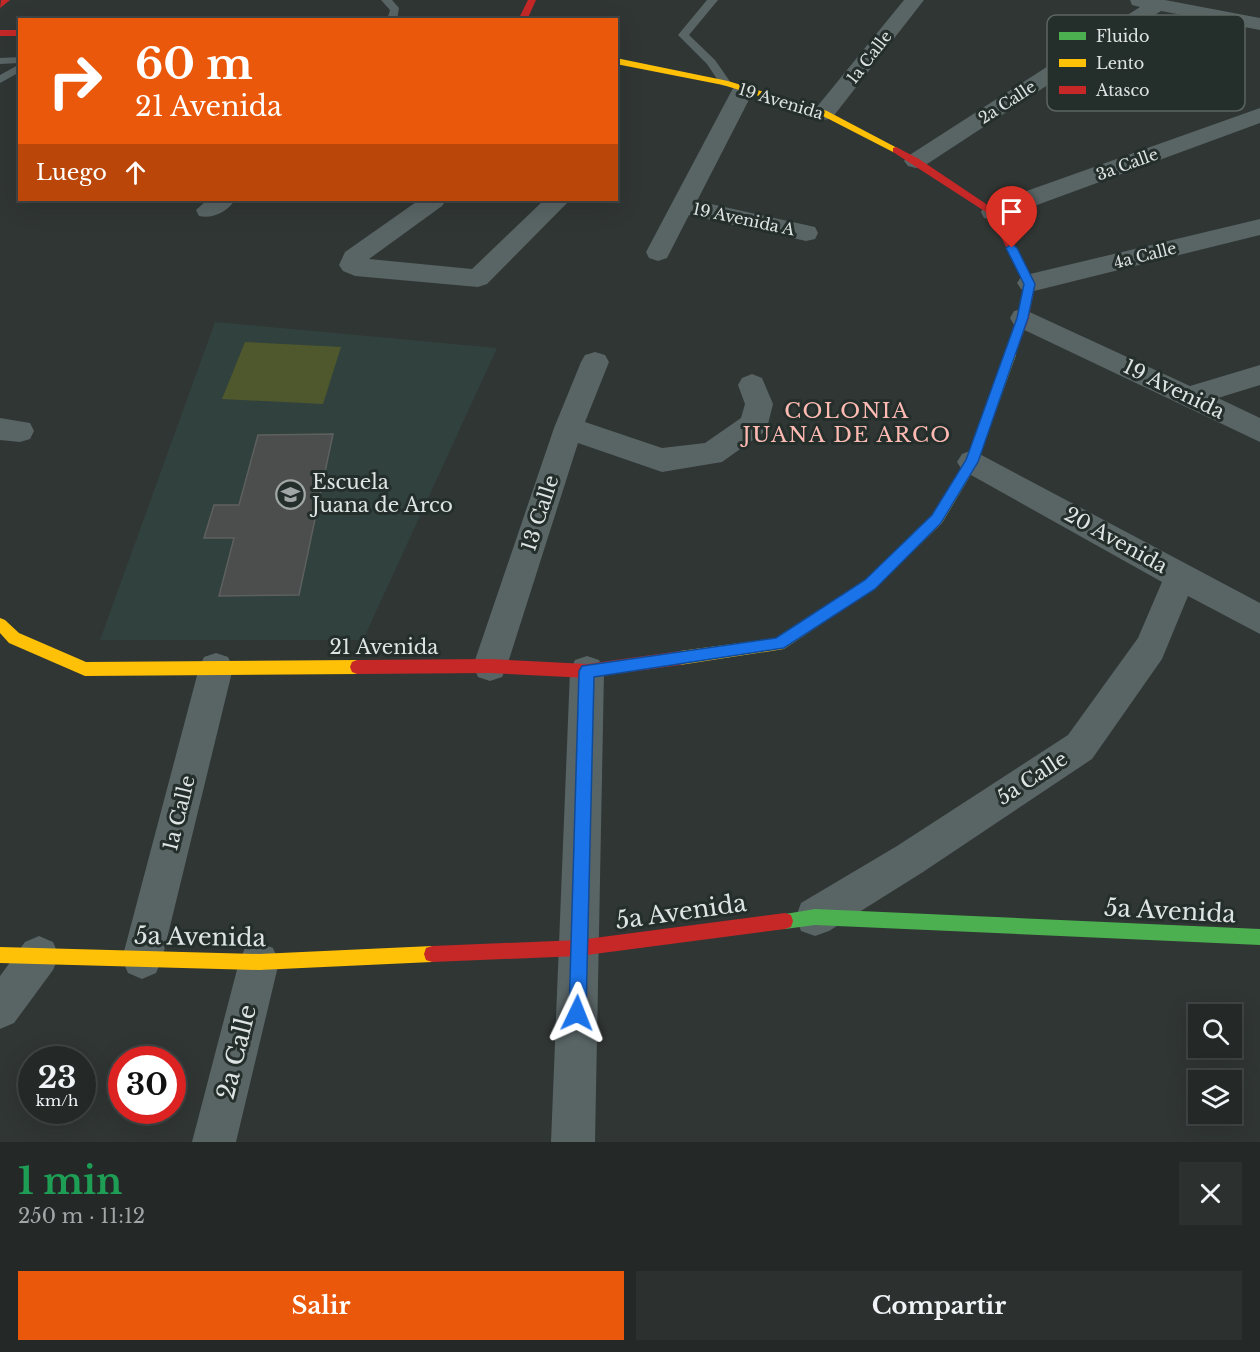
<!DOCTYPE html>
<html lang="es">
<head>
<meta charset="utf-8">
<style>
	:root { --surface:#242827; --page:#2c302f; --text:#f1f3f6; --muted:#a3a6a7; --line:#414444; --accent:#ea580c }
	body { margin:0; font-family:"Libre Baskerville",serif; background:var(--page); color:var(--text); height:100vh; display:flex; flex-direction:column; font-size:22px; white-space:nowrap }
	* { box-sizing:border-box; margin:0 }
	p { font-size:20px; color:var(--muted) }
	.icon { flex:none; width:33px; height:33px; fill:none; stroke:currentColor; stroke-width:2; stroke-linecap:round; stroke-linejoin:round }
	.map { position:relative; height:1142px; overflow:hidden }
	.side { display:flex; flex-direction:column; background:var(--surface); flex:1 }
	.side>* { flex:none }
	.hud { position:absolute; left:18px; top:18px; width:600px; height:183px; border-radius:0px; box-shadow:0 6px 24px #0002,0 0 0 2px var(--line); background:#ea580c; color:#fff; overflow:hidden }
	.controls { position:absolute; left:1188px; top:1004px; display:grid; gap:12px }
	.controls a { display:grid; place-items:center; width:54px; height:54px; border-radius:0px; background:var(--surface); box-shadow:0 6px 24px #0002,0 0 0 2px var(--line); font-size:30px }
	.speed { position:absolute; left:18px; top:1046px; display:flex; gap:12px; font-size:30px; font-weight:700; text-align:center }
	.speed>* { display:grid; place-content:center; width:78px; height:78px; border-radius:50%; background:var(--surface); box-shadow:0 6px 24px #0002,0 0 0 2px var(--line); line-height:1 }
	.speed small { font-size:15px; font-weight:400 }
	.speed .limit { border:9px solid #d22; background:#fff; color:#111 }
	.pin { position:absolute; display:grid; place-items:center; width:51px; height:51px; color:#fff; margin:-62px -26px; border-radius:50% 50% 50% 0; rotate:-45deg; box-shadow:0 0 6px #0007 }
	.pin .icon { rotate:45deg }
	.me { position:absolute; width:66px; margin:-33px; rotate:2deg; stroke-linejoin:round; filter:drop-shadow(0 0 4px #0008) }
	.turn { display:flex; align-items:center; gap:21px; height:126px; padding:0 18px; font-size:27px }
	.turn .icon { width:78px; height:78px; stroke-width:2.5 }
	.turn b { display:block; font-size:42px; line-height:51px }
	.then { display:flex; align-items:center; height:57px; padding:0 18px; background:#0003; gap:12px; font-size:22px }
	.round { display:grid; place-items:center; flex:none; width:63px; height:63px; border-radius:0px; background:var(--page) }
	.overview { display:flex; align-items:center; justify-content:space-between; height:102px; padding:0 18px }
	h1 { font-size:36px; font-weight:700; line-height:45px; color:#1e9e55 }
	.action { display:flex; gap:12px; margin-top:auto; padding:12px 18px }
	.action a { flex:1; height:69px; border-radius:0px; background:var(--accent); color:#fff; font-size:24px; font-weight:700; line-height:69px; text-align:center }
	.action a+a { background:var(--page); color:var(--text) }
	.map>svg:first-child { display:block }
	.built { fill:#31413e }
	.green { fill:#4f582c }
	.building { fill:#4b4e4c; stroke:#5d605e; stroke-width:1.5 }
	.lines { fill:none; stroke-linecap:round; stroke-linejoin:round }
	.lane { fill:#596465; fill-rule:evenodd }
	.street { fill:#596465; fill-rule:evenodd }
	.fast { fill:#4caf50; fill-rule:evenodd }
	.slow { fill:#ffc107; fill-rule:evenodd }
	.jam { fill:#c62828; fill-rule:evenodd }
	.route { fill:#1a73e8; stroke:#114b97; stroke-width:1.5 }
	.labels { text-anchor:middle; stroke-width:6; stroke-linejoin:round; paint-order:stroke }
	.far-street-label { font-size:16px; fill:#dee4e3; stroke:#242e2b }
	.street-label { font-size:20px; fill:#dee4e3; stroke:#242e2b }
	.poi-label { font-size:20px; fill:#dee4e3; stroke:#242e2b; text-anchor:start }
	.neighbourhood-label { font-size:21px; letter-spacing:1.5px; fill:#ffbbb3; stroke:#242e2b }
	.near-street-label { font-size:24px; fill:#dee4e3; stroke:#242e2b }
	.key { fill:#242e2b; stroke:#5c6562; stroke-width:1.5 }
	.key-label { font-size:16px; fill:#dee4e3 }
</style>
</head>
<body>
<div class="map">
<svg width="1260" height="1142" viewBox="0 0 1260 1142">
	<rect width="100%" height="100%" fill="#303634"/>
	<path class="built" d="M 215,322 L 497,348 L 363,640 L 100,640 Z"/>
	<path class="green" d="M 245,342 L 341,347 L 323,404 L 222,399 Z"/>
	<path class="building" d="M 333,434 L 299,595 L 219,596 L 234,538 L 204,538 L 214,505 L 239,505 L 258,435 Z"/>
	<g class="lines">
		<path class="lane" d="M 381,0 L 392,0 L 399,8 L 397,20 L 387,20 L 390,10 Z
			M 707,0 L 718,0 L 689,35 L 715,60 L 731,83 L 725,86 L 721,85 L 707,64 L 678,35 Z
			M 20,57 L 20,63 L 0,64 L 0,58 Z
			M 20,64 L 20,72 L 0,83 L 0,75 Z"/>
		<path class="street" d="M 904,0 L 924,0 L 832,118 L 824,120 L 816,118 L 813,113 L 816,108 Z
			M 1130,0 L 1165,0 L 1260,18 L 1260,30 L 1161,11 L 924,166 L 916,168 L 908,166 L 904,161 L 908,156 L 1140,7 L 1132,5 Z
			M 743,84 L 751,85 L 754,90 L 697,201 L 806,225 L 815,227 L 818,233 L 815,239 L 806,241 L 689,215 L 667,258 L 658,261 L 649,258 L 646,252 L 732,90 L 735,85 Z
			M 1260,108 L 1260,123 L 1002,218 L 993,220 L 984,218 L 981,212 L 984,206 Z
			M 207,200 L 235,200 C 227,212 213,219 199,216 L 196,210 Z
			M 419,200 L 446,200 L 442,206 L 369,259 L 472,269 L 544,200 L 570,200 L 487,284 L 478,287 L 355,276 L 343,271 L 339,265 L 345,252 Z
			M 1260,219 L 1260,235 L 1030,292 L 1021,289 L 1017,283 L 1021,277 L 1030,274 Z
			M 1023,309 L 1190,386 L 1260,365 L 1260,385 L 1218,398 L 1260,418 L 1260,442 L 1014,325 L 1010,318 L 1014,311 Z
			M 595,352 L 605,355 L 609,362 L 585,422 L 662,448 L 705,443 L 741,418 L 745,404 L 738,385 L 742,378 L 752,374 L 762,378 L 773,404 L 768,424 L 764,432 L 722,462 L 662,472 L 578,443 L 507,666 L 502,677 L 490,681 L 478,677 L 473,666 L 554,428 L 581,362 L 585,355 Z
			M 0,418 L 30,423 L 34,431 L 30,439 L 20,442 L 0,440 Z
			M 972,450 L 1260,603 L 1260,634 L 1188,596 L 1162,659 L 1092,759 L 923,872 L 829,931 L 815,936 L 801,931 L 796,917 L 801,903 L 897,846 L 1068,735 L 1138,638 L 1162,582 L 962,470 L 957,462 L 962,454 Z
			M 216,653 L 228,657 L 233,668 L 162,959 L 156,973 L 142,979 L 128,973 L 122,959 L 199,668 L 204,657 Z
			M 587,656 L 599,660 L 604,671 L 595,1142 L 551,1142 L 570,671 L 575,660 Z
			M 39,936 L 53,942 L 59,956 L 53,970 L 14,1023 L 0,1029 L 0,976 L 25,942 Z
			M 259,942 L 273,948 L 279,962 L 236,1142 L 192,1142 L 239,962 L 245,948 Z"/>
		<path class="fast" d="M 815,909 L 1260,929 L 1260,945 L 815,925 L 785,929 L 779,927 L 777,921 L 779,915 Z"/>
		<path class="slow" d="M 616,58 L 728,81 L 827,111 L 901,150 L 896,153 L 893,152 L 821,115 L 723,85 L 616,64 Z
			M 1010,351 L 1016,355 L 976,466 L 942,523 L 875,588 L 784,649 L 680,665 L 675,663 L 673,658 L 675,653 L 680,651 L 776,638 L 865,580 L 932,515 L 966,461 L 1004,355 Z
			M 0,618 L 5,620 L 19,633 L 86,662 L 357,660 L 362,662 L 364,667 L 362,672 L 357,674 L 85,676 L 9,643 L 0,633 Z
			M 432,946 L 438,948 L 440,954 L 438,960 L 432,962 L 259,970 L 0,963 L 0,947 L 259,954 Z"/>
		<path class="jam" d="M 10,0 L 0,8 L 1,0 Z
			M 528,0 L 536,0 L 527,20 L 518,20 Z
			M 0,30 L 20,30 L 20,36 L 0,36 Z
			M 896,147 L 919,159 L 998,212 L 1035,283 L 1029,318 L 1014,358 L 1010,359 L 1004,355 L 1017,318 L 1025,283 L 989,214 L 893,152 L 893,148 Z
			M 680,651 L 685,653 L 687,658 L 685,663 L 680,665 L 587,678 L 490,673 L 357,674 L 352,672 L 350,667 L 352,662 L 357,660 L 490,659 L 587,664 Z
			M 785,913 L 791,915 L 793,921 L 791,927 L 785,929 L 579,956 L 432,962 L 426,960 L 424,954 L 426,948 L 432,946 L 579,940 Z"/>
	</g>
	<path class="route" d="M 1012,244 L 1017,248 L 1035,284 L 1028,318 L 978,462 L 941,523 L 875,589 L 784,648 L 594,677 L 586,1013 L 584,1019 L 577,1022 L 571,1019 L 569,1013 L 579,671 L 582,666 L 776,638 L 865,580 L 932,515 L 966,460 L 1017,318 L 1024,284 L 1006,248 Z"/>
	<defs>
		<symbol id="school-ring" viewBox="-11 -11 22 22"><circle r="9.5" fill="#242e2b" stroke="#a1a7a6" stroke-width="1.5"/><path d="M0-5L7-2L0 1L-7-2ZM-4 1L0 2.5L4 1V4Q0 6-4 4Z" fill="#a1a7a6"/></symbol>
	</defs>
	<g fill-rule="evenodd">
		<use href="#school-ring" x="274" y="478" width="33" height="33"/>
	</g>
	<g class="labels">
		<g class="far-street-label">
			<text transform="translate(869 57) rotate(-52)" y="6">1a Calle</text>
			<text transform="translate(781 101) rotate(17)" y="6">19 Avenida</text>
			<text transform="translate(1007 102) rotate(-33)" y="6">2a Calle</text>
			<text transform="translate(1127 164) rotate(-20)" y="6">3a Calle</text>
			<text transform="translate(744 219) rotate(12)" y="6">19 Avenida A</text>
			<text transform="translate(1145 255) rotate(-14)" y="6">4a Calle</text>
		</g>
		<g class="street-label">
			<text transform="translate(1174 389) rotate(26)" y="7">19 Avenida</text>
			<text transform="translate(540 513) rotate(-72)" y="7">13 Calle</text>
			<text transform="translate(1116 540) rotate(29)" y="7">20 Avenida</text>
			<text x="384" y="654">21 Avenida</text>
			<text transform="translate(1032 778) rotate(-33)" y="7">5a Calle</text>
			<text transform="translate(179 813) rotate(-76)" y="7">1a Calle</text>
		</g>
		<g class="poi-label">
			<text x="312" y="489">Escuela<tspan x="312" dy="23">Juana de Arco</tspan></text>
		</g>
		<g class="neighbourhood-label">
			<text x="847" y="418">COLONIA<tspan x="847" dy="24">JUANA DE ARCO</tspan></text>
		</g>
		<g class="near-street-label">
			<text transform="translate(1170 911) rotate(3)" y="8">5a Avenida</text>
			<text transform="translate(681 912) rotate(-8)" y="8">5a Avenida</text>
			<text transform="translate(200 937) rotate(1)" y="8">5a Avenida</text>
			<text transform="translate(237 1052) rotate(-76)" y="8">2a Calle</text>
		</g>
	</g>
	<rect x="1047" y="15" width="198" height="96" rx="9" class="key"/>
	<rect x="1059" y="32" width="27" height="8" fill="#4caf50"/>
	<rect x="1059" y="59" width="27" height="8" fill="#ffc107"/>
	<rect x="1059" y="86" width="27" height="8" fill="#c62828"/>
	<g class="key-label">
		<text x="1096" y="42">Fluido</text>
		<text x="1096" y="69">Lento</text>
		<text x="1096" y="96">Atasco</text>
	</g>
</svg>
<div class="controls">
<a><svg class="icon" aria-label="search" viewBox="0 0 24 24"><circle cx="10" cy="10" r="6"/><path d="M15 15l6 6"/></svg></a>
<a><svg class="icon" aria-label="layers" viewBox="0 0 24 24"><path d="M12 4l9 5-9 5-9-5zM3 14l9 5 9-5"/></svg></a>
</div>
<div class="speed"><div>23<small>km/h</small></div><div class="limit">30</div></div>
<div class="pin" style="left:1012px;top:248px;background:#d93025"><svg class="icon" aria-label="arrive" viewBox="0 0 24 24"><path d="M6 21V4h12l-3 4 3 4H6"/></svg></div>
<svg class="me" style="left:577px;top:1013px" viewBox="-20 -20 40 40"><path d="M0-17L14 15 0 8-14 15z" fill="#1a73e8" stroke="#fff" stroke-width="4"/></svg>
<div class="hud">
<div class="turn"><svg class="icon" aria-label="right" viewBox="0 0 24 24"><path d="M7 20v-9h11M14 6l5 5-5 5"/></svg><div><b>60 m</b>21 Avenida</div></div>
<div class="then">Luego<svg class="icon" aria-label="ahead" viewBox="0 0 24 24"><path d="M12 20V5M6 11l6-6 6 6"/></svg></div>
</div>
</div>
<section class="side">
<div class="overview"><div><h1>1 min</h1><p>250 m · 11:12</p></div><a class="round"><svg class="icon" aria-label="close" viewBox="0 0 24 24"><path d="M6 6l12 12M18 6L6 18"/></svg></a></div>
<div class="action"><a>Salir</a><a>Compartir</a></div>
</section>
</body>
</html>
